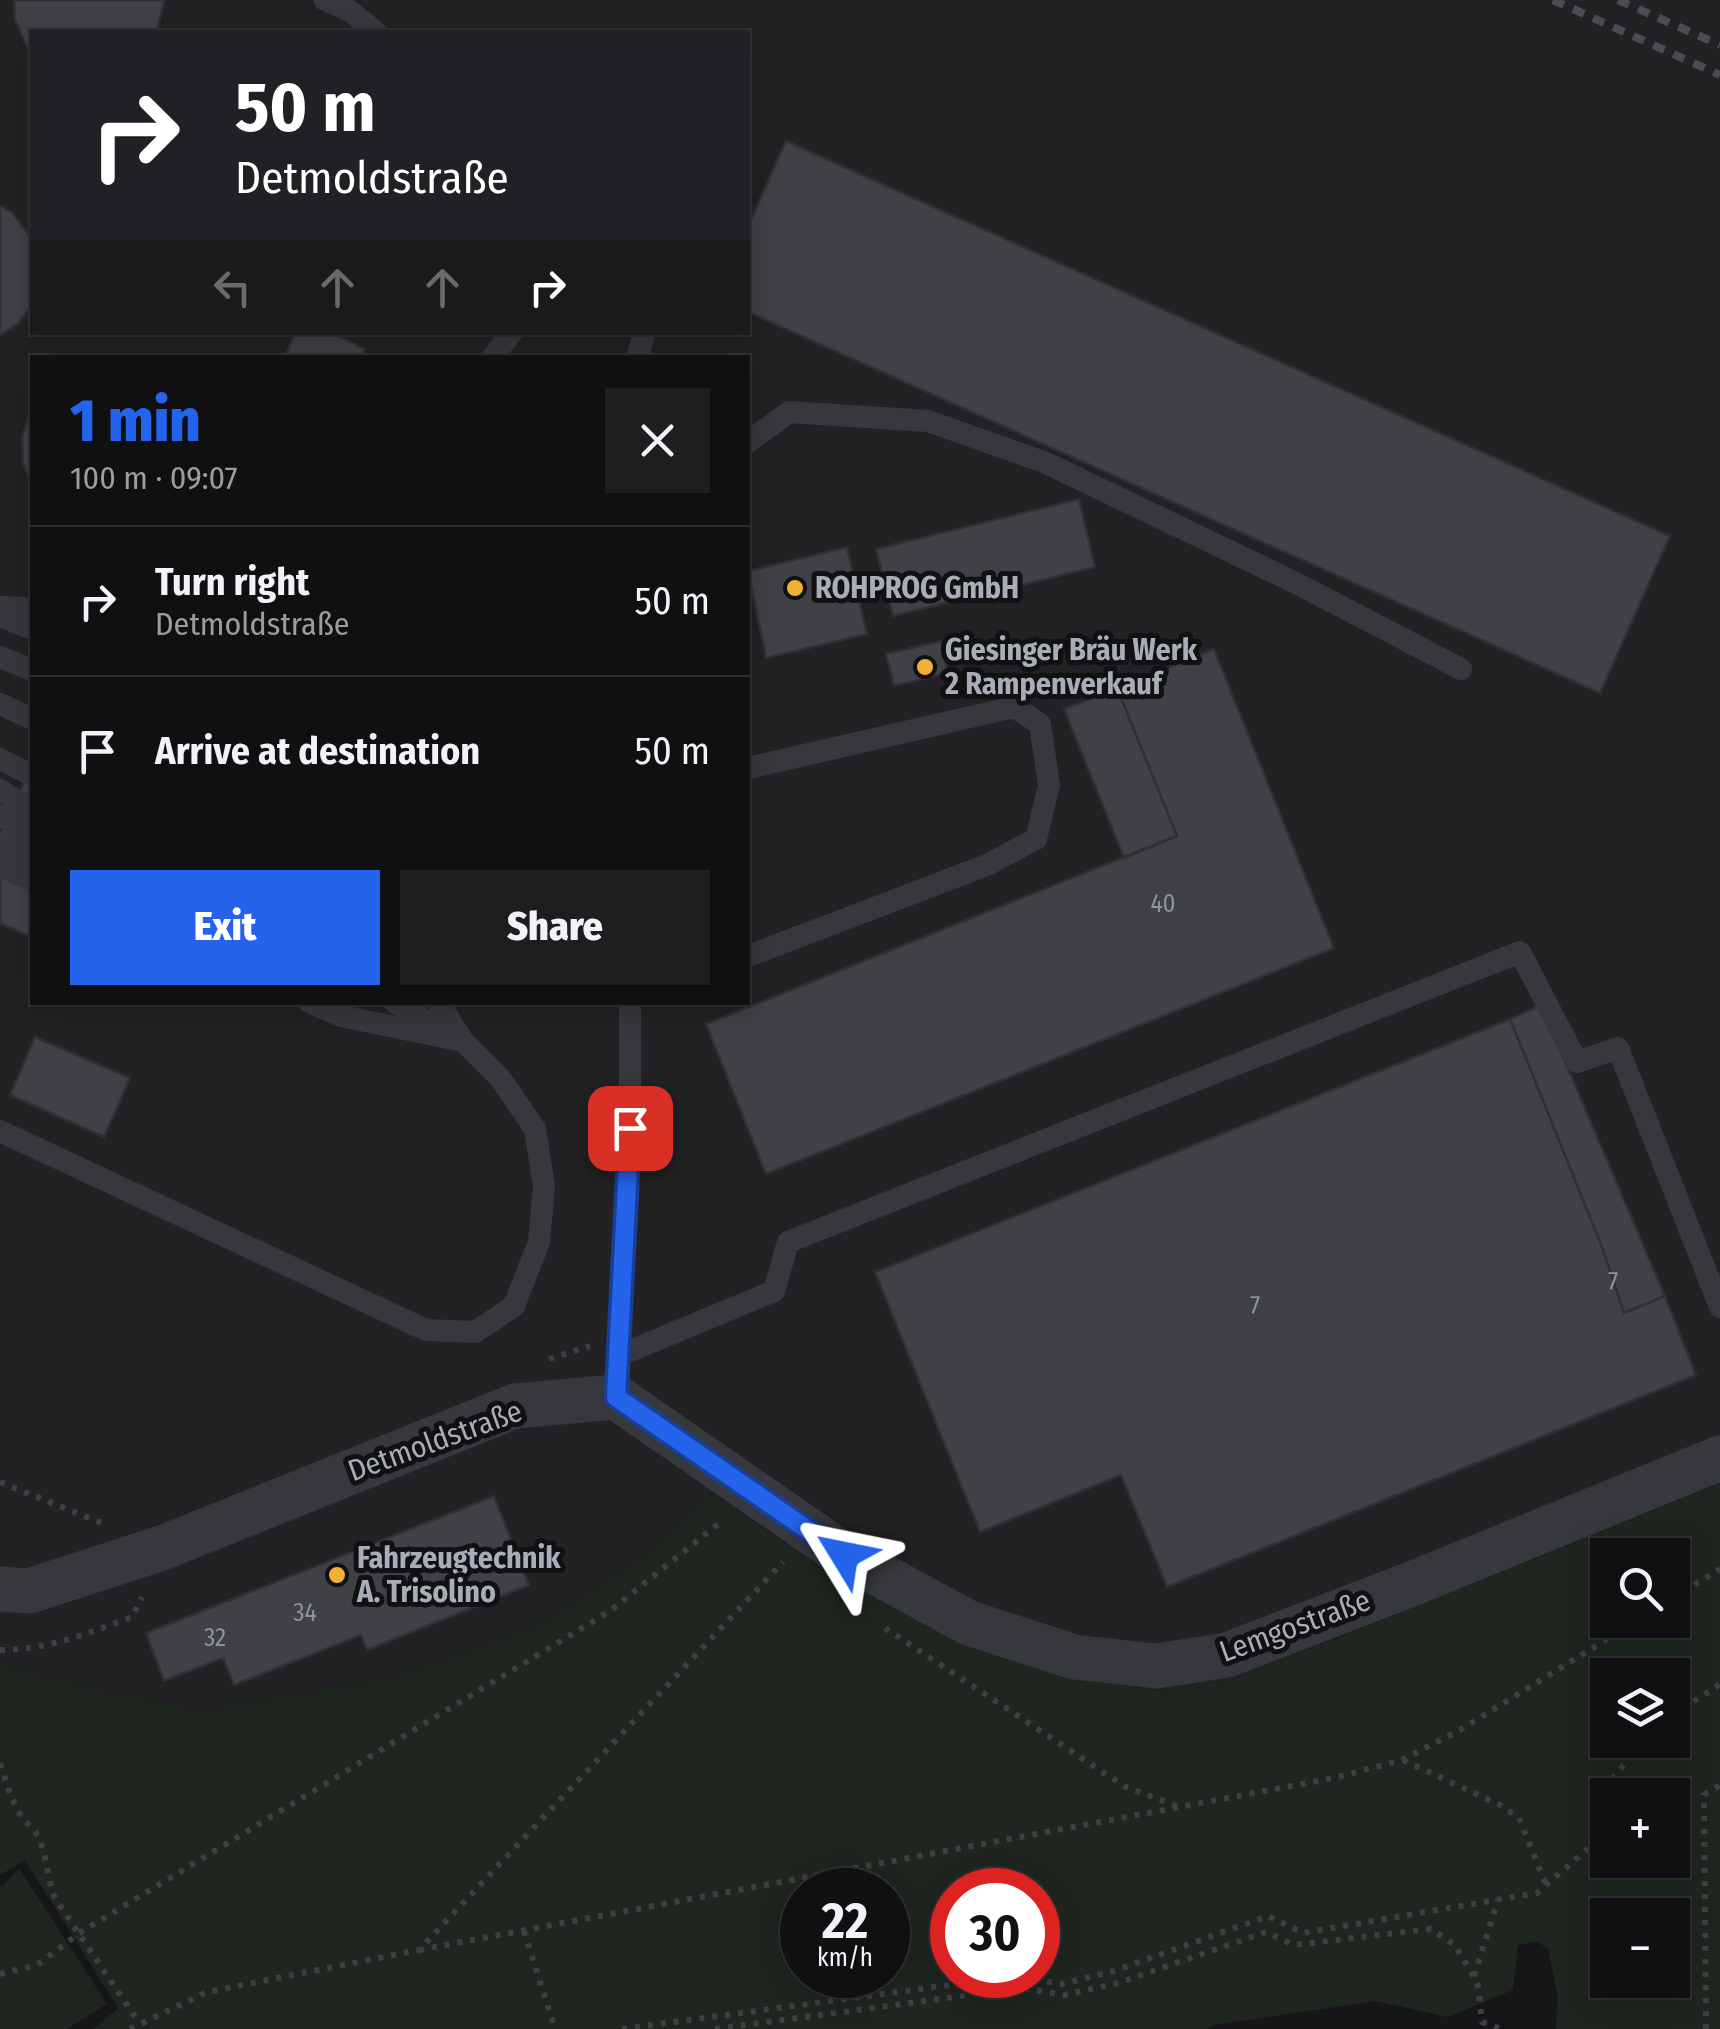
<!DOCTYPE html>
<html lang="en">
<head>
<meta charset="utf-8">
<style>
	:root { --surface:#101012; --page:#1e1e20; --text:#f1f3f6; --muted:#9c9d9f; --line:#303032; --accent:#2563eb }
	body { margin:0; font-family:"Fira Sans Condensed",sans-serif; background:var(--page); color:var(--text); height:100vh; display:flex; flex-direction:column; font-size:38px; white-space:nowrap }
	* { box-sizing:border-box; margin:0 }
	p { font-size:32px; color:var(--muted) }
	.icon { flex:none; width:55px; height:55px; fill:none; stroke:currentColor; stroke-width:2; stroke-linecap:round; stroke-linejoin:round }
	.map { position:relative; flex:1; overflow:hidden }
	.sheet { position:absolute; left:30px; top:355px; width:720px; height:650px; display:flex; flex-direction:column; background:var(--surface); border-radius:0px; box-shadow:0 5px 25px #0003,0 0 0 2px var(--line) }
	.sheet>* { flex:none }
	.guide { position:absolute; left:30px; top:30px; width:720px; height:305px; border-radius:0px; box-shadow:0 5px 25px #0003,0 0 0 2px var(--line); background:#202124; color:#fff; overflow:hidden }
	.tools { position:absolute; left:1590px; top:1538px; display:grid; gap:20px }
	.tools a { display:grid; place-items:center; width:100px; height:100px; border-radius:0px; background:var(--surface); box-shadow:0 5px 25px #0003,0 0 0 2px var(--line); font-size:50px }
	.speed { position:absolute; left:780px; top:1868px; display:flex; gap:20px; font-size:50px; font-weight:700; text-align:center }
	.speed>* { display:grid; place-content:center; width:130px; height:130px; border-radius:50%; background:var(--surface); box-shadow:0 5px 25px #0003,0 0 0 2px var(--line); line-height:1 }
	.speed small { font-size:25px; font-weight:400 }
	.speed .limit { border:15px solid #d22; background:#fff; color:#111 }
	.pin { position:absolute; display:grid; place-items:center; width:85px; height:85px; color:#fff; margin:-42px; border-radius:20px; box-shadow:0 5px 15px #0006 }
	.me { position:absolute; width:110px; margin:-55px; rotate:305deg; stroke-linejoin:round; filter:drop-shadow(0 0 8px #0008) }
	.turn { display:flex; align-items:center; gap:35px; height:210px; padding:0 40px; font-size:45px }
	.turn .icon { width:130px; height:130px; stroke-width:2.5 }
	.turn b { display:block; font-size:70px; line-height:85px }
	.lanes { display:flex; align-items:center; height:95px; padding:0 40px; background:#0003; justify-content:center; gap:50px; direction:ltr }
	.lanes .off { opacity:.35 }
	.round { display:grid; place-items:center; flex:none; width:105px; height:105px; border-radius:0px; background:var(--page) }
	.headline { display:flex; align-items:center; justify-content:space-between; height:170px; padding:0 40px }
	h1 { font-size:60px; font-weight:800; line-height:75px; color:var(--accent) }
	.button { display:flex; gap:20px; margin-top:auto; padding:20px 40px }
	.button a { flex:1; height:115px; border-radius:0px; background:var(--accent); color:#fff; font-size:40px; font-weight:800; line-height:115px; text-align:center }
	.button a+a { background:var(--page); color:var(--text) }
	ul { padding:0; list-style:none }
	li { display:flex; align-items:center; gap:30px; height:150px; padding:0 40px; border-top:2px solid var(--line) }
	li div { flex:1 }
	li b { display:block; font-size:38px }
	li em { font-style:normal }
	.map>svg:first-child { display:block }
	.built { fill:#222225; fill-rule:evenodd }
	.green { fill:#1e261f; fill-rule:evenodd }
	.building { fill:#404145; stroke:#303034; stroke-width:2.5 }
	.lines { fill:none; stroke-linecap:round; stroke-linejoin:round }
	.path { stroke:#3d3f44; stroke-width:6; stroke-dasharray:5 8; stroke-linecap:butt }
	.lane { stroke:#37383d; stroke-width:22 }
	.street { stroke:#37383d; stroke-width:45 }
	.rail { stroke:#4a4c52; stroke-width:8; stroke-dasharray:12 10; stroke-linecap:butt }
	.route-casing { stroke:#184099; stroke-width:25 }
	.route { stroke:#2563eb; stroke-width:18 }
	.poi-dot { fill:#f2b134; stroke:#111113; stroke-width:4 }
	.labels { text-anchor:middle; stroke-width:10; stroke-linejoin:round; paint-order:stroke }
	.number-label { font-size:25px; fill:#8e929b }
	.poi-label { font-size:30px; font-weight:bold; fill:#a8adb8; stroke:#111113; text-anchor:start }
	.street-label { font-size:30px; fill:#a8adb8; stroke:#111113 }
</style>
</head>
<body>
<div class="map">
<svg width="1720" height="2029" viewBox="0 0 1720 2029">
	<rect width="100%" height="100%" fill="#161618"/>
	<path class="built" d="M 0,0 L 1720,0 L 1720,1484 L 1233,1680 L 1157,1691 L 1069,1676 L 830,1572 L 711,1494 L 654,1547 L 546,1621 L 393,1677 L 202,1710 L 77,1684 L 0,1663 ZM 32,32 L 748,32 L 748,332 L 32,332 ZM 32,358 L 748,358 L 748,1002 L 32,1002 Z"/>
	<path class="green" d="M 1720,1484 L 1720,2029 L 1556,2029 L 1558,1997 L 1548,1949 L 1538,1942 L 1518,1945 L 1513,1990 L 1447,2017 L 1376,2001 L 1214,2025 L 1207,2029 L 93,2029 L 118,2008 L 25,1860 L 0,1875 L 0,1663 L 77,1684 L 202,1710 L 393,1677 L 546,1621 L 654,1547 L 711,1494 L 830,1572 L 1069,1676 L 1157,1691 L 1233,1680 ZM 1608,1555 L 1672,1555 L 1672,1620 L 1608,1620 ZM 1608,1675 L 1672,1675 L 1672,1740 L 1608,1740 ZM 1608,1795 L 1672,1795 L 1672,1860 L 1608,1860 ZM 802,1890 L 888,1890 L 888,1975 L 802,1975 ZM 952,1890 L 1038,1890 L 1038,1975 L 952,1975 ZM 1608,1915 L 1672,1915 L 1672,1980 L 1608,1980 Z
		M 19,1868 L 107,2004 L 67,2029 L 0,2029 L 0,1885 L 2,1887 Z"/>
	<path class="building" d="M 14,0 L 164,0 L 157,32 L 32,32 L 32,52 L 26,45 L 15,20 Z
		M 786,141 L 1670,536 L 1600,693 L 748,312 L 748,226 Z
		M 0,206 L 12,212 L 32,239 L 32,304 L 18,324 L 0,335 Z
		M 296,332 L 330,332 L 365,349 L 361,358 L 284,358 Z
		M 32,407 L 32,485 L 23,463 L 22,437 Z
		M 1079,499 L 1095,567 L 893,616 L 876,549 Z
		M 847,547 L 867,634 L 766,658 L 748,571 Z
		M 941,641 L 948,673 L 894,686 L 886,654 Z
		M 1214,649 L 1334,948 L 766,1174 L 706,1024 L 1177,836 L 1117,688 Z
		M 1117,688 L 1177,836 L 1124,858 L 1064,709 Z
		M 32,764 L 32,938 L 0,923 L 0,836 Z
		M 1541,1005 L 1665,1296 L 1624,1313 L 1602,1247 L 1510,1019 Z
		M 1510,1019 L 1602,1247 L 1624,1313 L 1665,1296 L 1696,1375 L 1167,1587 L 1121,1475 L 980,1532 L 875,1272 Z
		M 35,1037 L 130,1078 L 104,1137 L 10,1095 Z
		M 494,1496 L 529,1585 L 367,1650 L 361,1635 L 234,1685 L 223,1658 L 164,1681 L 146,1633 Z"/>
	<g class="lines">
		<path class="path" d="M 549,1359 L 590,1346
			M 0,1482 L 104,1524
			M 1672,1598 L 1720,1569
			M 885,1628 L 1124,1786 L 1182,1808
			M 0,1650 C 48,1650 88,1633 132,1617 L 142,1597
			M 1672,1716 L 1720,1684
			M 1403,1760 L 1500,1805 L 1519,1818 L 1546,1885
			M 0,1763 C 6,1782 11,1799 21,1816 C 26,1823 33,1828 37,1835 C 47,1851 46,1877 55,1898 L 139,2023
			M 524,1931 L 555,2029
			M 419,1950 L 1334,1778 L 1402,1760 L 1460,1730 L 1638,1620
			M 0,1974 L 37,1965 L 81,1932 L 610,1611 L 723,1520
			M 1474,1976 L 1498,1900
			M 130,2029 L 207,1992 L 419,1950 L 783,1562
			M 622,2029 L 1017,1976 L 1062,1984 L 1114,1971 L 1268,1916 L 1303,1933 L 1537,1893 L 1589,1848 L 1612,1780 L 1643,1740
			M 715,2029 L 1022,1988 L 1064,1995 L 1118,1983 L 1266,1932 L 1294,1945 L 1431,1929 L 1455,1945 L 1474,1977 L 1478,1986 L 1482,2022 L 1501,2029
			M 1706,2029 L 1704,1795 L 1720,1785"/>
		<path class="lane" d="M 325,0 L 350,11 L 376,32
			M 492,358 L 512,332
			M 637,358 L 645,332
			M 748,442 L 789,412 L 928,421 L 1044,462 L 1296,583 L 1461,669
			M 0,607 L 32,608
			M 0,616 L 32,629
			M 0,657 L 32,670
			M 0,704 L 32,719
			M 0,759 L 32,775
			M 748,768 L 1014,707 L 1040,724 L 1049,785 L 1036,839 L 987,865 L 748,956
			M 0,790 L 32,810
			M 0,816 L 32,834
			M 0,842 L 32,856
			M 0,866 L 32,880
			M 309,1002 L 341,1016 L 463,1041
			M 394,1002 L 442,1030
			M 0,1131 L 426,1330 L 475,1332 L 514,1306 L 539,1242 L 544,1186 L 535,1129 L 500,1078 L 463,1041 L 438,1002
			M 618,1356 L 774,1291 L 788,1242 L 1520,952 L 1577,1062 L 1618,1048 L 1720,1307
			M 616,1397 L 630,1128 L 630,1002"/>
		<path class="street" d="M 0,1589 L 29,1591 L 162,1548 L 515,1406 L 616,1397 L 844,1555 L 969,1623 L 1074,1657 L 1156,1666 L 1227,1655 L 1414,1583 L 1720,1458"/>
		<path class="rail" d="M 1553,0 L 1720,75
			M 1618,0 L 1720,45"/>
	</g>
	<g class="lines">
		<defs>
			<path id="route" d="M 630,1128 L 616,1397 L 844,1555"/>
		</defs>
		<use href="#route" class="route-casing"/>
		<use href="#route" class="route"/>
	</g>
	<g class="poi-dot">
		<circle cx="795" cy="588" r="10"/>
		<circle cx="925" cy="667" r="10"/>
		<circle cx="337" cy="1575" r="10"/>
	</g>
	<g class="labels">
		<g class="number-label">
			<text x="1163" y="912">40</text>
			<text x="1613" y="1290">7</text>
			<text x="1255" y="1314">7</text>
			<text x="305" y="1621">34</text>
			<text x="215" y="1646">32</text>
		</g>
		<g class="poi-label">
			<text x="815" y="598">ROHPROG GmbH</text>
			<text x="945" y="660">Giesinger Bräu Werk<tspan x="945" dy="34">2 Rampenverkauf</tspan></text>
			<text x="357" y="1568">Fahrzeugtechnik<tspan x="357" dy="34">A. Trisolino</tspan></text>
		</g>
		<g class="street-label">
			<text transform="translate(435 1441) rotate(-20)" y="10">Detmoldstraße</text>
			<text transform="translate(1295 1626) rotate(-20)" y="10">Lemgostraße</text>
		</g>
	</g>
</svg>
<div class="tools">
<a><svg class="icon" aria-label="search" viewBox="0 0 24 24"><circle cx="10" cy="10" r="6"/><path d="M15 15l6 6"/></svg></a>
<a><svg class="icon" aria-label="layers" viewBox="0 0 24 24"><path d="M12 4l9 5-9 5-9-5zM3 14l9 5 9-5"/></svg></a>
<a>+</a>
<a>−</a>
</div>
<div class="speed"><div>22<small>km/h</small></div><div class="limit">30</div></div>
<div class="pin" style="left:630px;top:1128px;background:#d93025"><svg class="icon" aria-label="arrive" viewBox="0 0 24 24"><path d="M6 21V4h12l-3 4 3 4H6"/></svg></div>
<svg class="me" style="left:844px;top:1555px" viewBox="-20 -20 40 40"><path d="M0-17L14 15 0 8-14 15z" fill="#2563eb" stroke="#fff" stroke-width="4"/></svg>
<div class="guide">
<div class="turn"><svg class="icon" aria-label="right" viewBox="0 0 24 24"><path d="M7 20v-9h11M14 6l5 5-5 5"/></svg><div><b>50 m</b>Detmoldstraße</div></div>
<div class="lanes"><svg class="icon off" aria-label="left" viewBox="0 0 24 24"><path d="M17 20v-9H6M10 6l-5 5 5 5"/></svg><svg class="icon off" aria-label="ahead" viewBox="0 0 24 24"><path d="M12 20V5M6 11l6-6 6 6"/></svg><svg class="icon off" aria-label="ahead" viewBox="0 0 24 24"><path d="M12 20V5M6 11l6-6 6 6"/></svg><svg class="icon" aria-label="right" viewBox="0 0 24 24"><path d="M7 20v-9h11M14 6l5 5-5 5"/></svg></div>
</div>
<section class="sheet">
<div class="headline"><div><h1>1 min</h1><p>100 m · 09:07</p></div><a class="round"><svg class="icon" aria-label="close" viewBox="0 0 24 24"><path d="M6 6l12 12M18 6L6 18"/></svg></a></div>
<ul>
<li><svg class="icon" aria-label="right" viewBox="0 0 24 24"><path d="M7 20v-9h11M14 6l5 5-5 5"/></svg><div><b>Turn right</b><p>Detmoldstraße</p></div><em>50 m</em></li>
<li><svg class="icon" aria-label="arrive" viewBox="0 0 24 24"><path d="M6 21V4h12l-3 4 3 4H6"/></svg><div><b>Arrive at destination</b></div><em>50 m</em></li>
</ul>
<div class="button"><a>Exit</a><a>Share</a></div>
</section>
</div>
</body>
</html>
